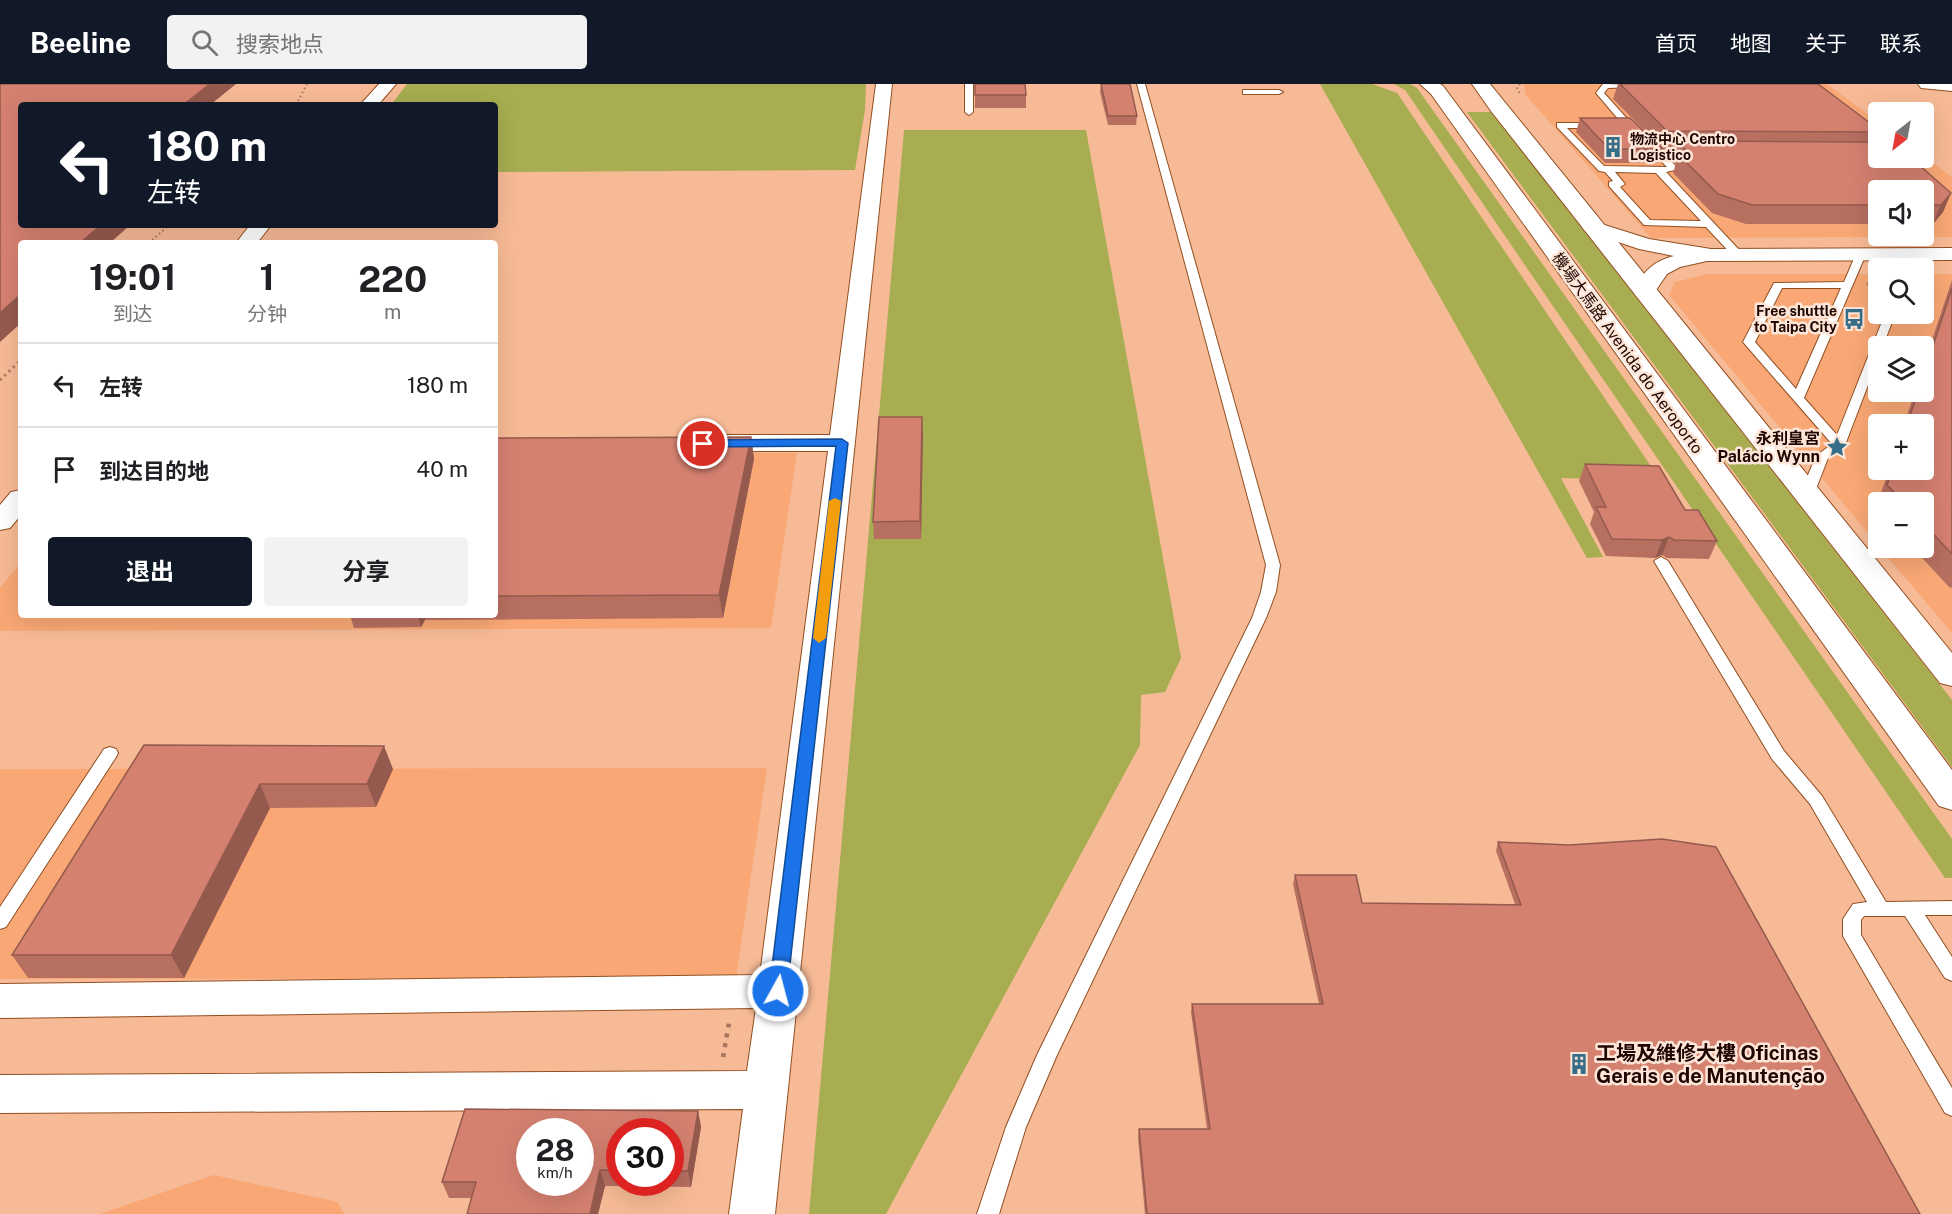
<!DOCTYPE html>
<html lang="zh">
<head>
<meta charset="utf-8">
<style>
	:root { --surface:#fff; --page:#f2f2f2; --text:#202124; --muted:#757577; --line:#e0e0e0; --accent:#111827 }
	body { margin:0; font-family:"Public Sans","Noto Sans SC",sans-serif; background:var(--page); color:var(--text); height:100vh; display:flex; flex-direction:column; font-size:22px; white-space:nowrap }
	* { box-sizing:border-box; margin:0 }
	p { font-size:20px; color:var(--muted) }
	.icon { flex:none; width:33px; height:33px; fill:none; stroke:currentColor; stroke-width:2; stroke-linecap:round; stroke-linejoin:round }
	.map { position:relative; flex:1; overflow:hidden }
	.sheet { position:absolute; left:18px; top:156px; width:480px; height:378px; display:flex; flex-direction:column; background:var(--surface); border-radius:6px; box-shadow:0 6px 24px #0002 }
	.sheet>* { flex:none }
	.hud { position:absolute; left:18px; top:18px; width:480px; height:126px; border-radius:6px; box-shadow:0 6px 24px #0002; background:#111827; color:#fff; overflow:hidden }
	.needle { width:39px; rotate:211deg }
	.fabs { position:absolute; left:1868px; top:18px; display:grid; gap:12px }
	.fabs a { display:grid; place-items:center; width:66px; height:66px; border-radius:6px; background:var(--surface); box-shadow:0 6px 24px #0002; font-size:30px }
	.speed { position:absolute; left:516px; top:1034px; display:flex; gap:12px; font-size:30px; font-weight:700; text-align:center }
	.speed>* { display:grid; place-content:center; width:78px; height:78px; border-radius:50%; background:var(--surface); box-shadow:0 6px 24px #0002; line-height:1 }
	.speed small { font-size:15px; font-weight:400 }
	.speed .limit { border:9px solid #d22; background:#fff; color:#111 }
	.pin { position:absolute; display:grid; place-items:center; width:51px; height:51px; color:#fff; margin:-26px; border:3px solid #fff; border-radius:50%; box-shadow:0 2px 6px #0007 }
	.me { position:absolute; width:66px; margin:-33px; rotate:7deg; stroke-linejoin:round; filter:drop-shadow(0 0 4px #0008) }
	.turn { display:flex; align-items:center; gap:21px; height:126px; padding:0 30px; font-size:27px }
	.turn .icon { width:78px; height:78px; stroke-width:2.5 }
	.turn b { display:block; font-size:42px; line-height:51px }
	.eta { display:flex; justify-content:space-evenly; align-items:center; height:102px; text-align:center }
	.eta b { font-size:36px; font-weight:700; line-height:42px }
	.action { display:flex; gap:12px; margin-top:auto; padding:12px 30px }
	.action a { flex:1; height:69px; border-radius:6px; background:var(--accent); color:#fff; font-size:24px; font-weight:700; line-height:69px; text-align:center }
	.action a+a { background:var(--page); color:var(--text) }
	ul { padding:0; list-style:none }
	li { display:flex; align-items:center; gap:18px; height:84px; padding:0 30px; border-top:2px solid var(--line) }
	li div { flex:1 }
	li b { display:block; font-size:22px }
	li em { font-style:normal }
	header { display:flex; align-items:center; gap:36px; box-sizing:border-box; height:84px; padding:0 30px; background:var(--accent); color:#fff }
	header strong { font-size:28px }
	nav { display:flex; gap:33px; margin-inline-start:auto; font-size:21px }
	.search { width:420px; height:54px; background:var(--page); display:flex; align-items:center; gap:15px; box-sizing:border-box; padding:0 21px; border-radius:6px; color:var(--muted); font-size:22px }
	.map>svg:first-child { display:block }
	.built { fill:#f9a875; fill-rule:evenodd }
	.green { fill:#a7ad50 }
	.lines { fill:none; stroke-linecap:round; stroke-linejoin:round }
	.lane-casing { stroke:#924f21; stroke-width:2 }
	.street-casing { stroke:#924f21; stroke-width:2 }
	.secondary-casing { stroke:#924f21; stroke-width:2 }
	.primary-casing { stroke:#924f21; stroke-width:2 }
	.path-far2 { stroke:#a5765d; stroke-width:2; stroke-dasharray:1.5 3; stroke-linecap:butt }
	.path-far1 { stroke:#a5765d; stroke-width:3; stroke-dasharray:2 4; stroke-linecap:butt }
	.path { stroke:#a5765d; stroke-width:4.5; stroke-dasharray:4 6; stroke-linecap:butt }
	.lane { fill:#fff; fill-rule:evenodd }
	.street { fill:#fff; fill-rule:evenodd }
	.secondary { fill:#fff; fill-rule:evenodd }
	.primary { fill:#fff; fill-rule:evenodd }
	.wall { fill:#b76f60; fill-rule:evenodd }
	.shaded-wall { fill:#955a4e }
	.building { fill:#d58170; stroke:#955a4e; stroke-width:1.5; fill-rule:evenodd }
	.route { fill:#1a73e8; stroke:#114b97; stroke-width:1.5 }
	.slow { fill:#f59e0b }
	.labels { text-anchor:middle; stroke-width:5; stroke-linejoin:round; paint-order:stroke }
	.far-poi-label { font-size:14px; font-weight:bold; fill:#200600; stroke:#fde5d7; text-anchor:start }
	.street-label { font-size:16px; fill:#200600; stroke:#fde5d7 }
	.poi-label { font-size:16px; font-weight:bold; fill:#200600; stroke:#fde5d7; text-anchor:end }
	.near-poi-label { font-size:20px; font-weight:bold; fill:#200600; stroke:#fde5d7; text-anchor:start }
</style>
</head>
<body>
<header>
<strong>Beeline</strong>
<div class="search"><svg class="icon" aria-label="search" viewBox="0 0 24 24"><circle cx="10" cy="10" r="6"/><path d="M15 15l6 6"/></svg>搜索地点</div>
<nav><a>首页</a><a>地图</a><a>关于</a><a>联系</a></nav>
</header>
<div class="map">
<svg width="1952" height="1130" viewBox="0 0 1952 1130">
	<rect width="100%" height="100%" fill="#f7ba96"/>
	<path class="built" d="M 1524,0 L 1827,0 L 1878,38 L 1878,74 L 1923,74 L 1923,71 L 1952,93 L 1952,153 L 1651,154 L 1525,10 ZM 1878,106 L 1923,106 L 1923,152 L 1878,152 Z
		M 1707,190 L 1878,190 L 1878,230 L 1923,230 L 1923,190 L 1952,190 L 1952,549 L 1880,464 L 1923,464 L 1923,418 L 1878,418 L 1878,461 L 1669,211 L 1675,198 ZM 1878,262 L 1923,262 L 1923,308 L 1878,308 ZM 1878,340 L 1923,340 L 1923,386 L 1878,386 Z
		M 797,369 L 771,544 L 0,547 L 0,504 L 21,478 L 21,531 L 495,531 L 495,370 Z
		M 767,684 L 736,894 L 0,895 L 0,685 Z
		M 214,1091 L 338,1118 L 344,1130 L 99,1130 Z"/>
	<path class="green" d="M 407,0 L 866,0 L 865,26 L 855,86 L 495,88 L 495,21 L 391,21 Z
		M 1320,0 L 1372,0 L 1397,9 L 1661,397 L 1561,394 L 1603,473 L 1587,474 Z
		M 1394,0 L 1410,0 L 1417,4 L 1952,755 L 1952,794 L 1945,794 L 1405,6 Z
		M 1467,28 L 1491,28 L 1952,616 L 1952,683 Z
		M 904,46 L 1086,46 L 1181,574 L 1165,608 L 1141,611 L 1140,661 L 886,1130 L 809,1130 Z"/>
	<g class="lines">
		<defs>
			<path id="lane" d="M 965,0 L 973,0 L 973,28 L 969,31 L 965,28 Z
				M 1137,0 L 1145,0 L 1280,481 L 1276,508 L 1266,534 L 1057,971 L 1026,1043 L 999,1130 L 977,1130 L 1006,1043 L 1037,971 L 1252,534 L 1261,508 L 1266,481 Z
				M 1603,0 L 1642,1 L 1638,3 L 1608,4 L 1604,9 L 1631,39 L 1631,43 L 1625,43 L 1596,9 Z
				M 1243,6 L 1279,6 L 1283,8 L 1279,10 L 1243,10 Z
				M 1557,39 L 1602,39 L 1602,43 L 1599,44 L 1567,44 L 1604,82 L 1667,83 L 1642,58 L 1649,56 L 1679,85 L 1666,88 L 1742,169 L 1742,173 L 1734,173 L 1706,143 L 1644,141 L 1609,102 L 1609,98 L 1613,97 L 1605,88 L 1599,87 L 1557,43 ZM 1615,88 L 1656,89 L 1701,137 L 1650,136 L 1620,103 L 1625,100 Z
				M 1861,167 L 1866,170 L 1804,314 L 1837,351 L 1885,230 L 1895,230 L 1883,262 L 1878,262 L 1878,275 L 1845,361 L 1828,374 L 1814,410 L 1807,414 L 1800,410 L 1816,372 L 1832,360 L 1743,258 L 1774,199 L 1844,198 L 1856,170 ZM 1782,204 L 1841,204 L 1796,305 L 1755,258 Z
				M 1912,167 L 1917,170 L 1912,184 L 1902,184 L 1907,170 Z
				M 1661,473 L 1668,477 L 1784,667 L 1822,712 L 1886,818 L 1952,817 L 1952,831 L 1925,831 L 1952,873 L 1952,897 L 1945,894 L 1905,832 L 1864,832 L 1861,836 L 1861,851 L 1952,1004 L 1952,1032 L 1945,1029 L 1843,852 L 1843,835 L 1853,820 L 1867,818 L 1810,720 L 1772,675 L 1654,477 Z
				M 110,663 L 116,665 L 118,669 L 116,673 L 6,843 L 0,845 L 0,823 L 104,665 Z"/>
			<path id="street" d="M 379,0 L 396,0 L 378,21 L 360,21 Z
				M 876,0 L 892,0 L 775,1130 L 729,1130 L 743,1025 L 0,1029 L 0,991 L 747,987 L 756,924 L 0,934 L 0,900 L 760,891 L 828,367 L 708,367 L 699,365 L 695,359 L 699,353 L 708,351 L 830,351 Z
				M 1592,137 L 1649,155 L 1711,165 L 1952,164 L 1952,176 L 1707,177 L 1680,183 L 1667,190 L 1652,212 L 1644,214 L 1636,212 L 1633,207 C 1643,188 1653,177 1674,172 L 1639,165 L 1585,147 L 1582,143 L 1585,139 Z
				M 250,141 L 271,141 L 257,159 L 236,159 Z
				M 21,406 L 21,431 L 10,444 L 0,446 L 0,421 L 11,408 Z"/>
			<path id="secondary" d="M 1918,0 L 1952,0 L 1952,7 L 1921,4 Z"/>
			<path id="primary" d="M 1420,0 L 1440,0 L 1443,2 L 1952,686 L 1952,726 L 1939,722 L 1431,10 Z
				M 1472,0 L 1490,0 L 1952,569 L 1952,602 L 1940,599 L 1491,27 Z"/>
		</defs>
		<use href="#lane" class="lane-casing"/>
		<use href="#street" class="street-casing"/>
		<use href="#secondary" class="secondary-casing"/>
		<use href="#primary" class="primary-casing"/>
		<path class="path-far2" d="M 1520,0 L 1517,4 L 1520,10
			M 296,21 L 307,0
			M 149,159 L 169,141"/>
		<path class="path-far1" d="M 1867,200 L 1878,202
			M 1901,257 L 1929,264
			M 0,296 L 21,276"/>
		<path class="path" d="M 723,973 L 729,939"/>
		<use href="#lane" class="lane"/>
		<use href="#street" class="street"/>
		<use href="#secondary" class="secondary"/>
		<use href="#primary" class="primary"/>
	</g>
	<path class="wall" d="M 975,0 L 1026,11 L 1026,24 L 975,24 Z
		M 1101,0 L 1137,32 L 1136,41 L 1108,41 L 1100,8 Z
		M 1618,0 L 1818,0 L 1878,45 L 1878,74 L 1951,109 L 1943,128 L 1933,140 L 1923,140 L 1923,106 L 1878,106 L 1878,140 L 1746,140 L 1712,129 L 1673,89 L 1676,79 L 1672,75 L 1675,65 L 1663,65 L 1659,79 L 1605,79 L 1576,48 L 1580,34 L 1652,54 L 1613,15 Z
		M 1952,196 L 1952,504 L 1949,503 L 1913,464 L 1923,464 L 1923,418 L 1878,418 L 1878,425 L 1876,423 L 1889,386 L 1923,386 L 1923,340 L 1904,340 L 1915,308 L 1923,308 L 1923,283 Z
		M 923,349 L 921,455 L 874,455 L 873,438 Z
		M 751,353 L 754,375 L 723,534 L 425,536 L 421,543 L 354,544 L 350,531 L 495,531 L 495,354 Z
		M 1585,380 L 1685,426 L 1717,457 L 1709,475 L 1667,474 L 1662,471 L 1655,474 L 1606,472 L 1590,440 L 1594,428 L 1579,397 Z
		M 144,661 L 393,685 L 376,723 L 270,724 L 184,894 L 28,894 L 12,871 Z
		M 1498,758 L 1920,1130 L 1145,1130 L 1138,1054 L 1139,1045 L 1207,1045 L 1191,928 L 1192,920 L 1319,920 L 1293,800 L 1295,791 L 1362,819 L 1515,820 L 1496,767 Z
		M 465,1025 L 698,1027 L 701,1043 L 691,1103 L 605,1102 L 598,1130 L 467,1130 L 472,1114 L 449,1114 L 442,1098 ZM 530,1047 L 580,1047 L 580,1098 L 530,1098 ZM 620,1047 L 670,1047 L 670,1098 L 620,1098 Z"/>
	<path class="shaded-wall" d="M 210,0 L 236,0 L 210,21 L 183,21 Z
		M 1951,109 L 1943,128 L 1933,140 L 1941,121 Z
		M 101,141 L 130,141 L 110,159 L 80,159 Z
		M 21,210 L 21,239 L 0,258 L 0,229 Z
		M 922,333 L 923,349 L 921,455 L 920,437 Z
		M 751,353 L 754,375 L 723,534 L 719,511 Z
		M 1669,453 L 1662,471 L 1655,474 L 1662,456 Z
		M 418,531 L 423,531 L 425,536 L 421,543 Z
		M 384,662 L 393,685 L 376,723 L 367,700 Z
		M 260,700 L 270,724 L 184,894 L 171,871 Z
		M 698,1027 L 701,1043 L 691,1103 L 688,1087 Z
		M 600,1086 L 605,1102 L 598,1130 L 590,1130 Z"/>
	<path class="building" d="M 0,0 L 210,0 L 183,21 L 21,21 L 21,141 L 101,141 L 80,159 L 21,159 L 21,210 L 0,229 Z
		M 975,0 L 1025,0 L 1026,11 L 975,11 Z
		M 1101,0 L 1130,0 L 1137,32 L 1108,32 Z
		M 1620,0 L 1818,0 L 1878,45 L 1878,48 L 1667,47 Z
		M 1580,34 L 1630,34 L 1663,65 L 1609,65 Z
		M 1677,57 L 1878,58 L 1878,74 L 1911,74 L 1951,109 L 1941,121 L 1923,121 L 1923,106 L 1878,106 L 1878,121 L 1752,121 L 1718,110 L 1679,71 L 1687,67 Z
		M 1952,204 L 1952,470 L 1923,439 L 1923,418 L 1904,418 L 1887,401 L 1892,386 L 1923,386 L 1923,340 L 1907,340 L 1918,308 L 1923,308 L 1923,292 Z
		M 879,333 L 922,333 L 920,437 L 873,438 Z
		M 751,353 L 719,511 L 495,512 L 495,354 Z
		M 1585,380 L 1659,382 L 1685,426 L 1698,426 L 1717,457 L 1674,456 L 1669,453 L 1662,456 L 1612,455 L 1596,423 L 1606,423 Z
		M 144,661 L 384,662 L 367,700 L 260,700 L 171,871 L 12,871 Z
		M 1662,755 L 1716,763 L 1920,1130 L 1147,1130 L 1139,1045 L 1210,1045 L 1192,920 L 1323,920 L 1295,791 L 1356,791 L 1362,819 L 1521,821 L 1498,758 L 1569,761 Z
		M 465,1025 L 698,1027 L 688,1087 L 670,1087 L 670,1047 L 620,1047 L 620,1086 L 600,1086 L 590,1130 L 467,1130 L 476,1098 L 442,1098 ZM 530,1047 L 580,1047 L 580,1098 L 530,1098 Z"/>
	<path class="route" d="M 842,355 L 848,359 L 787,907 L 784,912 L 778,915 L 772,912 L 769,907 L 836,362 L 703,363 L 697,360 L 703,356 Z"/>
	<path class="slow" d="M 835,414 L 841,417 L 826,554 L 819,559 L 813,554 L 829,417 Z"/>
	<defs>
		<symbol id="building-bare" viewBox="-9 -9 18 18"><path d="M-4-6H4V6H1V3H-1V6H-4ZM-2.5-4.3h1.7v1.8h-1.7ZM.8-4.3h1.7v1.8H.8ZM-2.5-1h1.7V.8h-1.7ZM.8-1h1.7V.8H.8Z" fill="#366d88" stroke="#fde5d7" stroke-width="2.5" paint-order="stroke"/></symbol>
		<symbol id="bus-bare" viewBox="-9 -9 18 18"><path d="M-5-6H5V4H4V6H2V4H-2V6H-4V4H-5ZM-3.5-4V0h7V-4ZM-3.5 1.2v1.5H-2V1.2ZM2 1.2v1.5H3.5V1.2Z" fill="#366d88" stroke="#fde5d7" stroke-width="2.5" paint-order="stroke"/></symbol>
		<symbol id="sight-bare" viewBox="-9 -9 18 18"><path d="M0-6L1.8-2.2L6-1.7L2.9 1.2L3.7 5.4L0 3.3L-3.7 5.4L-2.9 1.2L-6-1.7L-1.8-2.2Z" fill="#366d88" stroke="#fde5d7" stroke-width="2.5" paint-order="stroke"/></symbol>
	</defs>
	<g fill-rule="evenodd">
		<use href="#building-bare" x="1598" y="48" width="30" height="30"/>
		<use href="#bus-bare" x="1839" y="220" width="30" height="30"/>
		<use href="#sight-bare" x="1822" y="348" width="30" height="30"/>
		<use href="#building-bare" x="1564" y="965" width="30" height="30"/>
	</g>
	<g class="labels">
		<g class="far-poi-label">
			<text x="1630" y="60">物流中心 Centro<tspan x="1630" dy="16">Logistico</tspan></text>
			<text x="1837" y="232" text-anchor="end">Free shuttle<tspan x="1837" dy="16">to Taipa City</tspan></text>
		</g>
		<g class="street-label">
			<text transform="translate(1628 269) rotate(54)" y="6">機場大馬路 Avenida do Aeroporto</text>
		</g>
		<g class="poi-label">
			<text x="1820" y="360">永利皇宮<tspan x="1820" dy="18">Palácio Wynn</tspan></text>
		</g>
		<g class="near-poi-label">
			<text x="1596" y="976">工場及維修大樓 Oficinas<tspan x="1596" dy="23">Gerais e de Manutenção</tspan></text>
		</g>
	</g>
</svg>
<div class="fabs">
<a><svg class="needle" viewBox="-14 -14 28 28"><path d="M0-13l5 13h-10z" fill="#e53935"/><path d="M0 13l5-13h-10z" fill="#757577"/></svg></a>
<a><svg class="icon" aria-label="sound" viewBox="0 0 24 24"><path d="M4 9h4l5-4v14l-5-4H4zM17 9q2 3 0 6"/></svg></a>
<a><svg class="icon" aria-label="search" viewBox="0 0 24 24"><circle cx="10" cy="10" r="6"/><path d="M15 15l6 6"/></svg></a>
<a><svg class="icon" aria-label="layers" viewBox="0 0 24 24"><path d="M12 4l9 5-9 5-9-5zM3 14l9 5 9-5"/></svg></a>
<a>+</a>
<a>−</a>
</div>
<div class="speed"><div>28<small>km/h</small></div><div class="limit">30</div></div>
<div class="pin" style="left:703px;top:360px;background:#d93025"><svg class="icon" aria-label="arrive" viewBox="0 0 24 24"><path d="M6 21V4h12l-3 4 3 4H6"/></svg></div>
<svg class="me" style="left:778px;top:907px" viewBox="-20 -20 40 40"><circle r="17" fill="#1a73e8" stroke="#fff" stroke-width="3"/><path d="M0-11L8 9 0 5-8 9z" fill="#fff"/></svg>
<div class="hud">
<div class="turn"><svg class="icon" aria-label="left" viewBox="0 0 24 24"><path d="M17 20v-9H6M10 6l-5 5 5 5"/></svg><div><b>180 m</b>左转</div></div>
</div>
<section class="sheet">
<div class="eta">
<div><b>19:01</b><p>到达</p></div>
<div><b>1</b><p>分钟</p></div>
<div><b>220</b><p>m</p></div>
</div>
<ul>
<li><svg class="icon" aria-label="left" viewBox="0 0 24 24"><path d="M17 20v-9H6M10 6l-5 5 5 5"/></svg><div><b>左转</b></div><em>180 m</em></li>
<li><svg class="icon" aria-label="arrive" viewBox="0 0 24 24"><path d="M6 21V4h12l-3 4 3 4H6"/></svg><div><b>到达目的地</b></div><em>40 m</em></li>
</ul>
<div class="action"><a>退出</a><a>分享</a></div>
</section>
</div>
</body>
</html>
